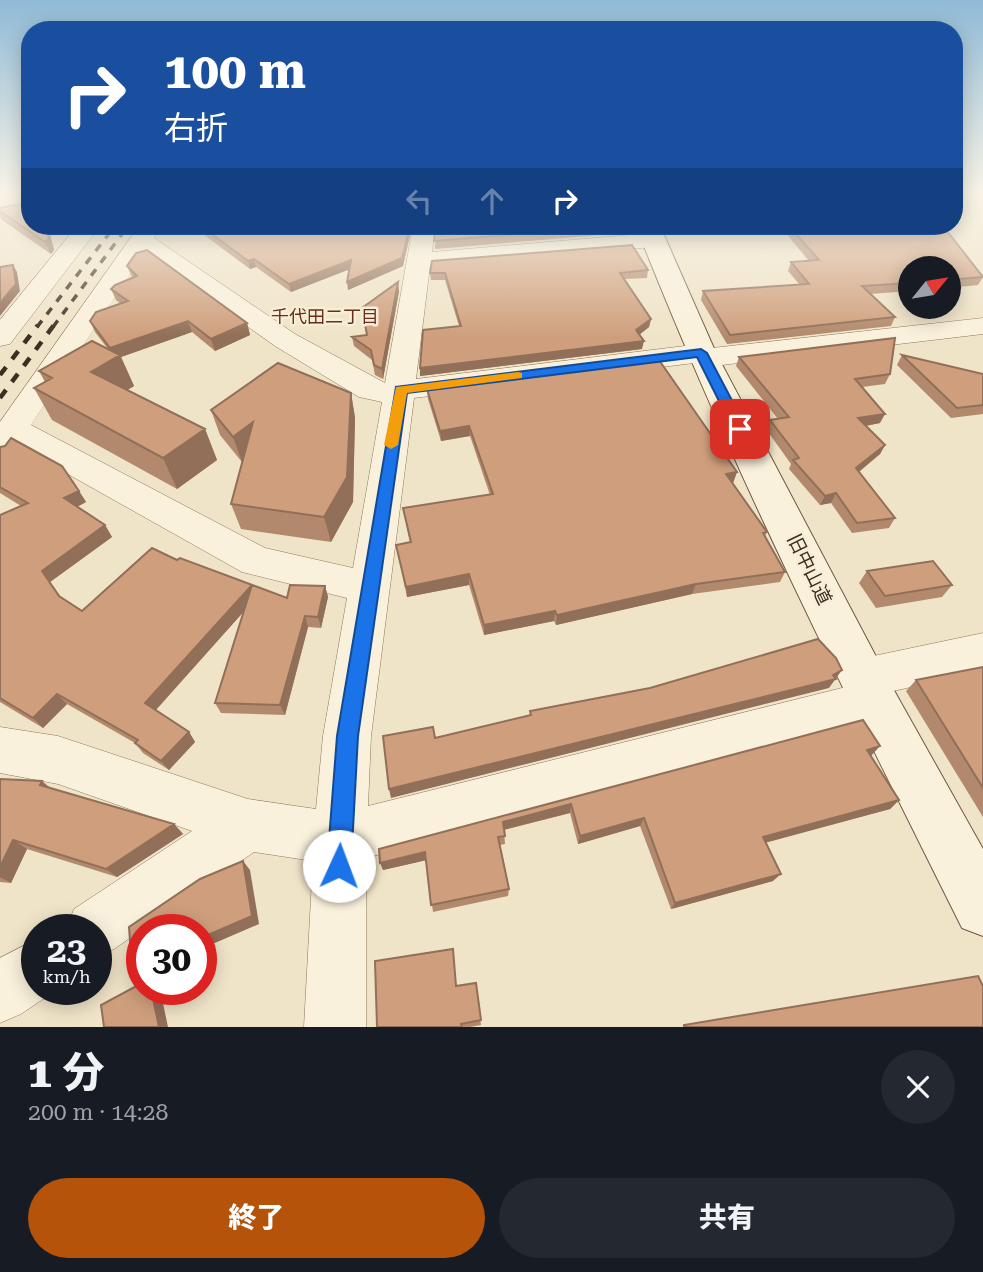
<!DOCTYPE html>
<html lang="ja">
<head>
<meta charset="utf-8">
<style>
	:root { --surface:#171b24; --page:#242831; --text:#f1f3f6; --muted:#9ea1a6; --accent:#b45309 }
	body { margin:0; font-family:"Roboto Serif","Noto Sans JP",serif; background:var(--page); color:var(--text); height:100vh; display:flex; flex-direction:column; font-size:26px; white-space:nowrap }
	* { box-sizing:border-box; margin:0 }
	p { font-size:23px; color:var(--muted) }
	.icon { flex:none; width:38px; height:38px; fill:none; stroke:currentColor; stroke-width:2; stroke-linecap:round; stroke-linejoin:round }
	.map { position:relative; height:1027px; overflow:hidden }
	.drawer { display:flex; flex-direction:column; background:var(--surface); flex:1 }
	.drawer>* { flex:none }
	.top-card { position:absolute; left:21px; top:21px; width:942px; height:214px; border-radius:28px; box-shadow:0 4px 18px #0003; background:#1a4fa0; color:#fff; overflow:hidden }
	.needle { width:46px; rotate:60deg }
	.controls { position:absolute; left:898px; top:256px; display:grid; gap:14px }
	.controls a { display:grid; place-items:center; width:63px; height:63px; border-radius:50%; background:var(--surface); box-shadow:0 4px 18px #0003; font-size:35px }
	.speed { position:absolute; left:21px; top:914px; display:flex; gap:14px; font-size:35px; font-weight:700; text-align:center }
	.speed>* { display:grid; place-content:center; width:91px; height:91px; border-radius:50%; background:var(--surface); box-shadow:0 4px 18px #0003; line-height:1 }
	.speed small { font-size:18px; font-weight:400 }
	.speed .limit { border:10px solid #d22; background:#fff; color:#111 }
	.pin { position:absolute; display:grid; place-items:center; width:60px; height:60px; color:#fff; margin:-30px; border-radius:14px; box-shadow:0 4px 10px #0006 }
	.me { position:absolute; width:77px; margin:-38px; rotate:2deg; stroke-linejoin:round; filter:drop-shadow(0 0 5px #0008) }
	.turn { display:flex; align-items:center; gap:24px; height:147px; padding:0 28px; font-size:32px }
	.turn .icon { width:91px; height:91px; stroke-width:2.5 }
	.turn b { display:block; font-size:49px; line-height:60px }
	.lanes { display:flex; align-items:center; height:66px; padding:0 28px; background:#0003; justify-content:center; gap:35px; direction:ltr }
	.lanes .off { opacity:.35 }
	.round { display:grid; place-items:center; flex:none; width:74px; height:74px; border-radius:37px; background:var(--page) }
	.headline { display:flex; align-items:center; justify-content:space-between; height:119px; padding:0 28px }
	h1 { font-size:42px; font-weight:800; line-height:52px }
	.primary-button { display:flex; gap:14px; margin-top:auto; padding:14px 28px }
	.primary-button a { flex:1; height:80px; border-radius:42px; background:var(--accent); color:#fff; font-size:28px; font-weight:800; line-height:80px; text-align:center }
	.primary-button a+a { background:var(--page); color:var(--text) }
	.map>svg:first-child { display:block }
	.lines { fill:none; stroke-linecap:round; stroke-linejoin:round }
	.minor-casing { stroke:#8d765c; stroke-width:1 }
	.secondary-casing { stroke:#6f573f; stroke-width:2 }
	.minor { fill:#faf1dc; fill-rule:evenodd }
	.secondary { fill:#faf1dc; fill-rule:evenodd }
	.rail-far1 { stroke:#3d2e20; stroke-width:3.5; stroke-dasharray:8 8; stroke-linecap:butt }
	.rail { stroke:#3d2e20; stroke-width:4.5; stroke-dasharray:10 10; stroke-linecap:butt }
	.wall { fill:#b2896c }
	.shaded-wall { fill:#916f58 }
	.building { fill:#cf9f7d; stroke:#916f58; stroke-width:2 }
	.route { fill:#1a73e8; stroke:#114b97; stroke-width:2 }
	.slow { fill:#f59e0b }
	.labels { text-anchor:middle; stroke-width:5; stroke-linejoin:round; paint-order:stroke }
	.far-neighbourhood-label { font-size:18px; fill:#6b2e1e; stroke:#f7eed8 }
	.street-label { font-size:19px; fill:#3d2e20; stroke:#f7eed8 }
</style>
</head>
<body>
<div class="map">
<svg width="983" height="1027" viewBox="0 0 983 1027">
	<rect width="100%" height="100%" fill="#f0e4c8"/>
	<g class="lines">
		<defs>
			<path id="minor" d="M 77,226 L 100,226 L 10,344 L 0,346 L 0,320 Z
				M 139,226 L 161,226 L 154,238 L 295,334 L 385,383 L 413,226 L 435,226 L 432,252 L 653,233 L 661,235 L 665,240 L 661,245 L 653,247 L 430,266 L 416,379 L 701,344 L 712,348 L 983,318 L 983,334 L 705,367 L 694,363 L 414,398 L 371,736 L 368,806 L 846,687 L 842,678 L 848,664 L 864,658 L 983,633 L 983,671 L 893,691 L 897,701 L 890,716 L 874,722 L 366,858 L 366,1027 L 304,1027 L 313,861 L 254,852 L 114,949 L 96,957 L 96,929 L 66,929 L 74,909 L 192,831 L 58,784 L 0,773 L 0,727 L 58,736 L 248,799 L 316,809 L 323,736 L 347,598 L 242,572 L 18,446 L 12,455 L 0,458 L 0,422 ZM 144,253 L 275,346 L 359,397 L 382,402 L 353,568 L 265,548 L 31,425 Z
				M 37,939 L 37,989 L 58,989 L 21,1014 L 0,1023 L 0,958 Z"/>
			<path id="secondary" d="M 636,226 L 660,226 L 716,353 L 891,685 L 983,849 L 983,936 L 962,928 C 847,697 730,466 636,226 Z"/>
		</defs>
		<use href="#minor" class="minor-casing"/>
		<use href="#secondary" class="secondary-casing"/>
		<use href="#minor" class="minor"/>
		<use href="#secondary" class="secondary"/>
		<path class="rail-far1" d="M 37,327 L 115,226
			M 53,327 L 128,226"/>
		<path class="rail" d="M 0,375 L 38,325
			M 0,398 L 54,325"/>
	</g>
	<path class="wall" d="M 0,208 L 30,226 L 48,226 L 54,250 L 51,254 L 2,220 L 0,216 Z
		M 198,226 L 412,226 L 403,266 L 348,290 L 349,269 L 291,292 L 256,267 L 250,269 L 204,235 Z
		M 436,226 L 626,226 L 625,233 L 435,249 Z
		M 780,226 L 943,226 L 983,277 L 978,285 L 948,288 L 948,268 L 910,268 L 910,291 L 870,294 L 895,317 L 891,326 L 727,344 L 701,300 L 703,291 L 800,285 L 788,271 L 791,262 L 809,261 Z
		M 127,266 L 247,323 L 250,335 L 215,351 L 192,332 L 121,357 L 134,386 L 127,390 L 205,429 L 217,460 L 177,489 L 52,420 L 34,388 L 45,382 L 39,371 L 108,349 L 95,332 L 90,321 L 121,304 L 116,300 L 111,289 L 132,277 Z
		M 648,270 L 647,278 L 624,279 L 651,319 L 649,327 L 639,335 L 642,349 L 420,376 L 459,326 L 445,280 L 431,280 L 430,273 Z
		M 399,291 L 383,379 L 375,375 L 372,360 L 354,346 L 352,337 L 367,335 Z
		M 902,355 L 983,374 L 983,414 L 951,418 L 897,365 Z
		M 739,357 L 890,374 L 885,384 L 862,387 L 880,423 L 866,426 L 885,445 L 880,454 L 859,472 L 895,518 L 889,528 L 852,533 L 831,503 L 820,505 L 789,469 L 791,464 L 766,429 L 770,420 L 778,419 L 736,366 Z
		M 427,389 L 737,472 L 733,483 L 767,532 L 765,536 L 785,572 L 780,582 L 692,594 L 556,625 L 554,621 L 484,635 L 469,585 L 407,597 L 396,545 L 410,543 L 403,508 L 490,495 L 470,436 L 441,441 L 428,399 Z
		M 351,393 L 355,418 L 353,502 L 331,542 L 241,529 L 231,504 L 242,462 L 220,435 L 211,410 Z
		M 0,447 L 79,491 L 86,502 L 77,507 L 105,525 L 112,537 L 50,582 L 61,597 L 82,611 L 177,560 L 287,598 L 325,586 L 328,597 L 321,628 L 308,627 L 285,715 L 221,713 L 215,703 L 244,611 L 156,710 L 189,732 L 195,742 L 169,770 L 143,753 L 135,743 L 67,704 L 43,728 L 0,702 L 0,515 L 21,506 L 0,493 Z
		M 867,571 L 952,585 L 942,597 L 876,608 L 859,583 Z
		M 983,667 L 983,817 L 906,691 L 916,680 Z
		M 863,720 L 871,756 L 899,800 L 890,809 L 766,842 L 773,881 L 671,909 L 640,826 L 578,844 L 570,813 L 504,830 L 505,844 L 500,845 L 509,889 L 508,896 L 433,912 L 426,860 L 383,870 L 379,849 Z
		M 0,779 L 51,788 L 174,824 L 183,834 L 117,877 L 27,849 L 11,883 L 0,882 Z
		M 453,949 L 456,986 L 476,983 L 481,1025 L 470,1027 L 377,1027 Z"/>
	<path class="shaded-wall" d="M 45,226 L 48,226 L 54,250 L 51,254 L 45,242 Z
		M 410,226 L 412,226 L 403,266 L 348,290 L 347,282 Z
		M 254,259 L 256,267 L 250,269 L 248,261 Z
		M 351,260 L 353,268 L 291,292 L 289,284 Z
		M 13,265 L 17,272 L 20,291 L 0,316 L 0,303 Z
		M 398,282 L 399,291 L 383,379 L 382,369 Z
		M 651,319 L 649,327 L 635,338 L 636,330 Z
		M 188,321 L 192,332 L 121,357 L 134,386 L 106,403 L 91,372 L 115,358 L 110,348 Z
		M 247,323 L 250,335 L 215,351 L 211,339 Z
		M 644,341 L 642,349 L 420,376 L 420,368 Z
		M 351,393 L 355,418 L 353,502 L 331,542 L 324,517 Z
		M 885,414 L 880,423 L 853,428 L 858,418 Z
		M 253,422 L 242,462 L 233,437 Z
		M 469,426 L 470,436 L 441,441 L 440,431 Z
		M 205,429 L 217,460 L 177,489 L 163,458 Z
		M 885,445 L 880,454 L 851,478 L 856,468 Z
		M 737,472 L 733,483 L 723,484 L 726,474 Z
		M 79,491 L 86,502 L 71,510 L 64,498 Z
		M 836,493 L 831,503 L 820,505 L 825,496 Z
		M 105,525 L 112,537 L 50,582 L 68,607 L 42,571 Z
		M 469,574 L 469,585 L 407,597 L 406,587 Z
		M 696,584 L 692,594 L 556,625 L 557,615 Z
		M 252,585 L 257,597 L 153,713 L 145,703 Z
		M 325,586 L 328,597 L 321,628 L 318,617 Z
		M 555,611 L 554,621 L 484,635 L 484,625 Z
		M 305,616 L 308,627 L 285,715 L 280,705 Z
		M 842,670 L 829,688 L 391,798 L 389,789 L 833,675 Z
		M 57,694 L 67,704 L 43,728 L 33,718 Z
		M 189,732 L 195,742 L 169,770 L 161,761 Z
		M 880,746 L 871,756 L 867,750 Z
		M 42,781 L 54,791 L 40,785 Z
		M 899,800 L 890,809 L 757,845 L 763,837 Z
		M 571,804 L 570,813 L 502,830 L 503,822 Z
		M 644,818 L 640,826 L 578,844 L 580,836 Z
		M 174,824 L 183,834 L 117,877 L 106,869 Z
		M 13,840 L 27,849 L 11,883 L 0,877 L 0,867 Z
		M 425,852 L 427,860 L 383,870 L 380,863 Z
		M 243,861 L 250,870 L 259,924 L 201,949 L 201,938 Z
		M 781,874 L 773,881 L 671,909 L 675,903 Z
		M 142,964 L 142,974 L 132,968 Z
		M 151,989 L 160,989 L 168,1027 L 159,1027 Z"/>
	<path class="building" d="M 30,202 L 30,226 L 45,226 L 49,238 L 45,242 L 0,211 L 0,208 Z
		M 201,226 L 410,226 L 402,258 L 347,282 L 351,260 L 289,284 L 254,259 L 248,261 Z
		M 436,226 L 618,226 L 434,241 Z
		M 789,226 L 943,226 L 983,277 L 948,280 L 948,268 L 910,268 L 910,283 L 862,286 L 895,317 L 730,335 L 703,291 L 809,284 L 791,262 L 819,260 Z
		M 632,245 L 648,270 L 620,273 L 651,319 L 636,330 L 644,341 L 420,368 L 423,330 L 461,326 L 445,273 L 430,273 L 432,261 Z
		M 147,250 L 247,323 L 211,339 L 188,321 L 110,348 L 90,321 L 96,312 L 128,301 L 111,289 L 115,285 L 137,276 L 127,266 L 136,253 Z
		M 13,265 L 16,284 L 0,303 L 0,267 Z
		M 398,282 L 382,369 L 374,365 L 371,350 L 352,337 L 367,335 L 362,308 Z
		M 895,338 L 890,374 L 855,379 L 885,414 L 858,418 L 885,445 L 856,468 L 895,518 L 857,523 L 836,493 L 825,496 L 793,460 L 799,458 L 770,420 L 789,417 L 739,357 Z
		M 92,341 L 120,355 L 91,372 L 205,429 L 163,458 L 34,388 L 52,378 L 39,371 Z
		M 902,355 L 983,374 L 983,405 L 957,408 Z
		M 659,360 L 737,472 L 726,474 L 767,532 L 763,533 L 785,572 L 696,584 L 557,615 L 555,611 L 484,625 L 469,574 L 406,587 L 396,545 L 411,542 L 403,508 L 493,494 L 469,426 L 440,431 L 427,389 Z
		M 278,363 L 351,393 L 347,477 L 324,517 L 231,504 L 253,422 L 233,437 L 211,410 Z
		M 11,438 L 62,466 L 79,491 L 64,498 L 105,525 L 42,571 L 59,596 L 82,611 L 152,548 L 177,560 L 180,558 L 287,598 L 290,585 L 325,586 L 318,617 L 305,616 L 280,705 L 215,703 L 252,585 L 145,703 L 189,732 L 161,761 L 135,743 L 138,740 L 57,694 L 33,718 L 0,698 L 0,515 L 28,503 L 0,487 L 0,447 L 5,446 Z
		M 933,561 L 952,585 L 885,596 L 867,571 Z
		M 818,639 L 836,658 L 842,670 L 833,675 L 836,679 L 389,789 L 383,736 L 433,727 L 435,738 L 531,715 L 530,711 L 650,688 Z
		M 983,667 L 983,788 L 916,680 Z
		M 863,720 L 880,746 L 867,750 L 899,800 L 763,837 L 781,874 L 675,903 L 644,818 L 580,836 L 571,804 L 503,822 L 505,836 L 498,837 L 509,889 L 431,905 L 425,852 L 380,863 L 379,849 Z
		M 0,779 L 42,781 L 40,785 L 174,824 L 106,869 L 13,840 L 0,867 Z
		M 243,861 L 252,916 L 201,938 L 201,929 L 142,929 L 142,964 L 132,968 L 129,927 L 200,879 Z
		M 453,949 L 456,986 L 476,983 L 481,1020 L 461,1024 L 462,1027 L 377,1027 L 375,961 Z
		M 978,976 L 983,986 L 983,1027 L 684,1027 L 684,1025 Z
		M 142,983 L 142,989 L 151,989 L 159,1027 L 104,1027 L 101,1005 Z"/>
	<linearGradient id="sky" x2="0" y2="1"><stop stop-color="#8fbad6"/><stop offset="0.57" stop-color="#f8f3e6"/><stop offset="1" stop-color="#f8f3e6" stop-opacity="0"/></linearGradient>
	<rect width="983" height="337" fill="url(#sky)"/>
	<path class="route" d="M 701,349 L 707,353 L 747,429 L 745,432 L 740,434 L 733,429 L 697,357 L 407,393 L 358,736 L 351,866 L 347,874 L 339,877 L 331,874 L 327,866 L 337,736 L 396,387 Z"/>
	<path class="slow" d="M 518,372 L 522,373 L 522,378 L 407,393 L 398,445 L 391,449 L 384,445 L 396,387 Z"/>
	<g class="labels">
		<g class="far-neighbourhood-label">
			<text x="325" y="323">千代田二丁目</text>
		</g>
		<g class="street-label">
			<text transform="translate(810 569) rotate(64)" y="7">旧中山道</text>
		</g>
	</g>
</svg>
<div class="controls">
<a><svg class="needle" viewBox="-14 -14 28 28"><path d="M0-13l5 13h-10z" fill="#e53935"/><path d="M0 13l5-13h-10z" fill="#9ea1a6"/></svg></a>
</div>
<div class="speed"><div>23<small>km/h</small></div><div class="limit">30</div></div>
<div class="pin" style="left:740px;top:429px;background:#d93025"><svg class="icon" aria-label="arrive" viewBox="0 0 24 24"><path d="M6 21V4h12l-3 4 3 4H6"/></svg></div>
<svg class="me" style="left:339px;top:866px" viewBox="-20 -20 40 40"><circle r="19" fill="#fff"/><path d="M0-13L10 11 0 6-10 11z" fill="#1a73e8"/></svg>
<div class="top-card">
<div class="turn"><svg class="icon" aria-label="right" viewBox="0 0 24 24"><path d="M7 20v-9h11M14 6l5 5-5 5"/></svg><div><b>100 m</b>右折</div></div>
<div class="lanes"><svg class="icon off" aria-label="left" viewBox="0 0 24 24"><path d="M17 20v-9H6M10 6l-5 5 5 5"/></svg><svg class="icon off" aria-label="ahead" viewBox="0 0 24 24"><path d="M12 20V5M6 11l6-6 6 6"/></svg><svg class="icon" aria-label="right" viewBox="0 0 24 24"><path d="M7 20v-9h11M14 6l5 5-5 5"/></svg></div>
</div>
</div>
<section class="drawer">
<div class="headline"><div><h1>1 分</h1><p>200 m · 14:28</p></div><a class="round"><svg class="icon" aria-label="close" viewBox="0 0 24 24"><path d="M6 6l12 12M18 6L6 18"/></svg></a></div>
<div class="primary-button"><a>終了</a><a>共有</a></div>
</section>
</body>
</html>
